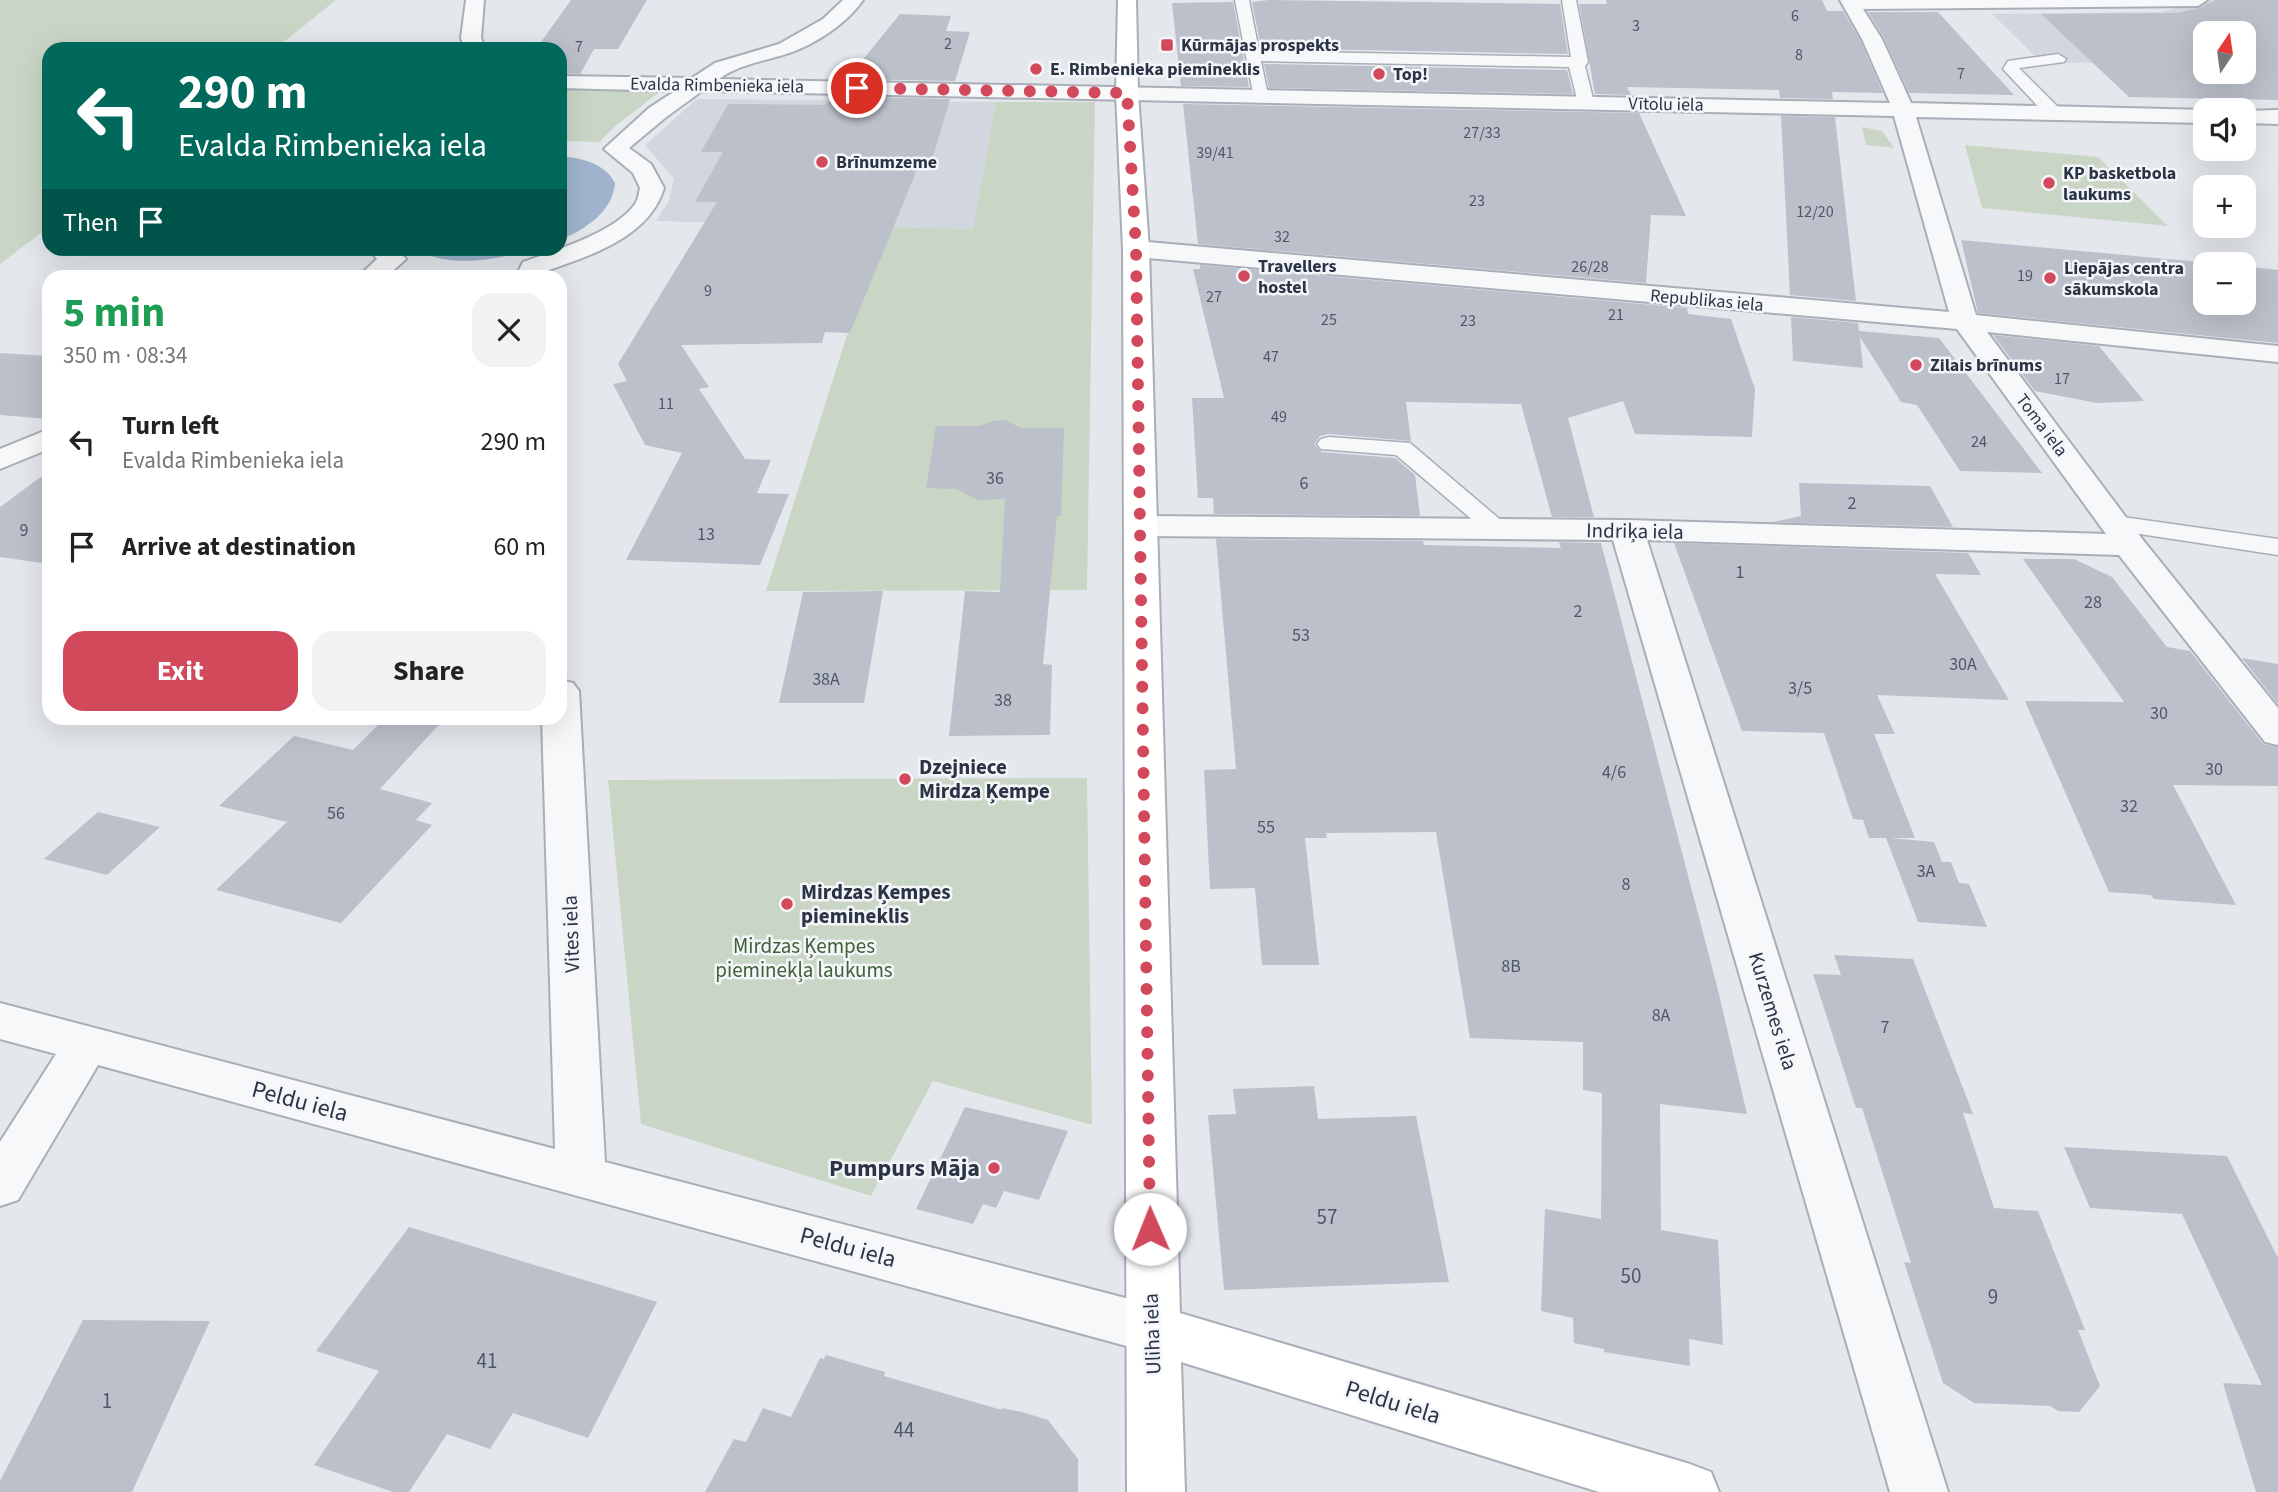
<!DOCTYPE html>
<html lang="en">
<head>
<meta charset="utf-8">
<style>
	:root { --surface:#fff; --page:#f2f2f2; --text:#222; --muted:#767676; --accent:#d1495b }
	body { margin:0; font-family:"Source Sans 3",sans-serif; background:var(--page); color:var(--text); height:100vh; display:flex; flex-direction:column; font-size:26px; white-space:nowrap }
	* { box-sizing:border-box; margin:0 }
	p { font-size:23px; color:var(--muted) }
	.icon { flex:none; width:38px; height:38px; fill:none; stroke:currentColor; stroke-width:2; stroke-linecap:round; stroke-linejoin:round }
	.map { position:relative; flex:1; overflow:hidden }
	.side { position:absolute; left:42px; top:270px; width:525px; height:455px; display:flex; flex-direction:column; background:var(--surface); border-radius:21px; box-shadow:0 7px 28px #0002 }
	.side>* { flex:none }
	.hud { position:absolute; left:42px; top:42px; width:525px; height:214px; border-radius:21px; box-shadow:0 7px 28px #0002; background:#00695c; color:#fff; overflow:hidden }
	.needle { width:46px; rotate:13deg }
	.fabs { position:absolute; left:2193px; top:21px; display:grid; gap:14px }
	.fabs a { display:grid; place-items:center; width:63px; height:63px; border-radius:14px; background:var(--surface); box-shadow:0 7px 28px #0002; font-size:35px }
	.pin { position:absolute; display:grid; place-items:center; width:60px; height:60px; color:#fff; margin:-30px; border:4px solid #fff; border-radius:50%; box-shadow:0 2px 7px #0007 }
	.me { position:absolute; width:77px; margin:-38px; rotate:359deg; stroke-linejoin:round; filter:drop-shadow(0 0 5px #0008) }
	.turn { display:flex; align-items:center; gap:24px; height:147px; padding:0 21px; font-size:32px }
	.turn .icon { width:91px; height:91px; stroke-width:2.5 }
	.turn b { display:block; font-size:49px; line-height:60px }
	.then { display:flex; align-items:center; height:66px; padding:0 21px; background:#0003; gap:14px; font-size:26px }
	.round { display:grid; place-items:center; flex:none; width:74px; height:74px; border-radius:21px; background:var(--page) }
	.head { display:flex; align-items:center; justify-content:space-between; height:119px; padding:0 21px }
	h1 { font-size:42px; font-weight:700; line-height:52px; color:#1e9e55 }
	.cta { display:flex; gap:14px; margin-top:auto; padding:14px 21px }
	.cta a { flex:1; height:80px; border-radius:21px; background:var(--accent); color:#fff; font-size:28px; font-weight:700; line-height:80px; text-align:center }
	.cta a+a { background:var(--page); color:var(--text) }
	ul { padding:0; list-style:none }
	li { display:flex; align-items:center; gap:21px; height:105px; padding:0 21px }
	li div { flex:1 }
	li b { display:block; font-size:26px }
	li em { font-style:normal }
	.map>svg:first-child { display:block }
	.built { fill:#d2d6de }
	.green { fill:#c9d6c5 }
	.water { fill:#9fb4cc }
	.building { fill:#bbc0ca; fill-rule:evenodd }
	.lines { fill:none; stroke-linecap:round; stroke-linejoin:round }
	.lane-casing { stroke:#a9aeb7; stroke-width:3 }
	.street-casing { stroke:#a9aeb7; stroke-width:4 }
	.secondary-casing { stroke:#a9aeb7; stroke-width:4 }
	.lane { fill:#f7f8fa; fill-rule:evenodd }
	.street { fill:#f7f8fa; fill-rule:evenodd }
	.secondary { fill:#fff; fill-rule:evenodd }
	.route { stroke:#d1495b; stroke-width:12; stroke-dasharray:0 21.6 }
	.poi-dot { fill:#d1495b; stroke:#f4f6f9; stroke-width:2.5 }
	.labels { text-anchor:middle; stroke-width:5; stroke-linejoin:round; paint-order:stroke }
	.far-number-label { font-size:16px; fill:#4f5766 }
	.far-poi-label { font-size:18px; font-weight:bold; fill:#2b3445; stroke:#f4f6f9; text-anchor:start }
	.far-street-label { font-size:18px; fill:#2b3445; stroke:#f4f6f9 }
	.number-label { font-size:18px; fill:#4f5766 }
	.street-label { font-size:21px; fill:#2b3445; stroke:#f4f6f9 }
	.poi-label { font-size:21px; font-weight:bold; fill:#2b3445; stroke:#f4f6f9; text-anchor:start }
	.park-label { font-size:21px; fill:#3f6138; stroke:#f4f6f9 }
	.near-number-label { font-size:21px; fill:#4f5766 }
	.near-street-label { font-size:24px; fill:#2b3445; stroke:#f4f6f9 }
	.near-poi-label { font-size:24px; font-weight:bold; fill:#2b3445; stroke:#f4f6f9; text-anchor:end }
</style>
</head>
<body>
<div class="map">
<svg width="2278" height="1492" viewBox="0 0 2278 1492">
	<rect width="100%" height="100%" fill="#e4e7ec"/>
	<path class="built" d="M 2213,0 L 2278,0 L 2278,61 L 2244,61 L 2244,33 L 2205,33 L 2205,62 L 2042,63 L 1992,14 L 2160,12 Z
		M 697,99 L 996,102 L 973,229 L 656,221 L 669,201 L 674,179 L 645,145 Z"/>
	<path class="green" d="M 0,0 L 336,0 L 275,49 L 49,49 L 49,227 L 0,264 Z
		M 560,88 L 662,90 L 614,127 L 600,142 L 560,141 Z
		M 996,102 L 1095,102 L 1087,590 L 766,591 L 847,335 L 850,333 L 892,227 L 973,229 Z
		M 1862,127 L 1882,131 L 1894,148 L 1866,145 Z
		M 1965,145 L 2098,157 L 2168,226 L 1982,208 Z
		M 1087,778 L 1092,1125 L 933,1081 L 871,1196 L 641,1124 L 608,780 Z"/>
	<path class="water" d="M 560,156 C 581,158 605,163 615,183 C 613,212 584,230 560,240 Z
		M 416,249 L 536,249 C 498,259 451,270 416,249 Z"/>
	<path class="building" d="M 571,0 L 647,0 L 618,49 L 594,49 L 580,74 L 560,73 L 560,49 L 536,49 Z
		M 1269,0 L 1560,4 L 1568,54 L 1261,48 L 1252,2 Z
		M 1606,0 L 1822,0 L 1827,11 L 1843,11 L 1860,40 L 1883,93 L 1832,92 L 1833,99 L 1780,98 L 1779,90 L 1627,87 L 1631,95 L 1595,94 L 1579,4 L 1607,4 Z
		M 2216,0 L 2278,0 L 2278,100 L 2129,97 L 2041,14 L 2177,13 L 2199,8 ZM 2205,33 L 2244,33 L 2244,72 L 2205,72 Z
		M 1233,2 L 1249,87 L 1181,86 L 1172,3 Z
		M 1868,12 L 1938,12 L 2014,95 L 1909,93 L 1884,38 Z
		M 900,14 L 951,16 L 946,31 L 970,32 L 955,81 L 847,79 Z
		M 1264,64 L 1567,70 L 1573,94 L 1269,88 Z
		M 833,96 L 950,99 L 932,160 L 921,160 L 850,333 L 825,332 L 822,343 L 681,345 L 709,387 L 699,389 L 745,459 L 771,460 L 757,493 L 789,494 L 760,565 L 626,560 L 682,453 L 645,445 L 613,384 L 627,381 L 618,364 L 717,202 L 695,202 L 723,152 L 701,152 L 728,104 L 826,105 Z
		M 1183,104 L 1639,113 L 1686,216 L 1651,215 L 1646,283 L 1198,244 Z
		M 1781,116 L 1835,117 L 1856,301 L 1790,295 Z
		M 1961,240 L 2222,264 L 2205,264 L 2205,303 L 2244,303 L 2244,266 L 2278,270 L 2278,343 L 1978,313 Z
		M 1200,265 L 1687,308 L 1688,314 L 1731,319 L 1755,389 L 1752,437 L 1635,434 L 1623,401 L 1568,418 L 1594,517 L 1552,517 L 1521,404 L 1406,402 L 1411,441 L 1329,434 L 1320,436 L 1314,444 L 1321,452 L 1395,458 L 1415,475 L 1420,516 L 1214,514 L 1213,498 L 1198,498 L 1192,398 L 1224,398 L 1193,269 L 1200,269 Z
		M 1791,317 L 1858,323 L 1859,331 L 1939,338 L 2042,473 L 1960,471 L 1917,405 L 1901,402 L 1860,337 L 1863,368 L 1793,361 Z
		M 1993,335 L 2099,346 L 2144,401 L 2097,403 L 2035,391 Z
		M 0,353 L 49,356 L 49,419 L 0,415 Z
		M 1005,420 L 1021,428 L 1064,428 L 1061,516 L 1057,516 L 1043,664 L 1052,665 L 1050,735 L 949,736 L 965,591 L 1000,592 L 1005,499 L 977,500 L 957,489 L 926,488 L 936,426 L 980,426 L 993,421 Z
		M 49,471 L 49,564 L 0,557 L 0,507 Z
		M 1799,483 L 1930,486 L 1953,527 L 1773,522 L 1801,516 Z
		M 1216,539 L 1423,541 L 1424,545 L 1561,548 L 1559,542 L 1601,543 L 1718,990 L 1747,1114 L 1660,1104 L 1661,1230 L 1718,1240 L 1723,1345 L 1689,1339 L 1690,1366 L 1604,1352 L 1604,1349 L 1574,1343 L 1573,1318 L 1541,1311 L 1545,1209 L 1601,1219 L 1602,1093 L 1583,1090 L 1583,1042 L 1470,1038 L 1436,832 L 1326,833 L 1327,838 L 1305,838 L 1319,965 L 1262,965 L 1255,888 L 1210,889 L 1204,770 L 1236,769 Z
		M 1674,543 L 1968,553 L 1981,575 L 1935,574 L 2009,700 L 1877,695 L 1895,734 L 1874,734 L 1915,838 L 1890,838 L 1934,842 L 1942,862 L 1951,862 L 1959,883 L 1969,884 L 1987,927 L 1918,922 L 1886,838 L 1869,838 L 1863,820 L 1853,819 L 1824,733 L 1742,731 Z
		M 2023,559 L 2074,559 L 2112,577 L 2167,647 L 2190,651 L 2263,744 L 2278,747 L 2278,786 L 2173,785 L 2236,905 L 2154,899 L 2151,895 L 2109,892 L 2025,701 L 2124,702 Z
		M 883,591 L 864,703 L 779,703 L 803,592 Z
		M 2242,658 L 2278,664 L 2278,704 Z
		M 385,718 L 445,718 L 380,789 L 432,803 L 416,820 L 432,825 L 341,923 L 216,890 L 287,822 L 219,806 L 294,736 L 353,750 Z
		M 98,812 L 160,827 L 107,875 L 44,859 Z
		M 1834,955 L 1913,959 L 1973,1114 L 1963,1113 L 1994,1208 L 2038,1211 L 2085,1330 L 2078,1330 L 2100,1386 L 2079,1412 L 2058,1411 L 2050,1406 L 1974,1403 L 1943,1383 L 1904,1262 L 1911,1263 L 1862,1108 L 1856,1108 L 1813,974 L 1841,975 Z
		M 1314,1086 L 1318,1119 L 1416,1116 L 1449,1282 L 1224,1290 L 1208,1115 L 1236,1114 L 1233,1089 Z
		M 965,1107 L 1068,1131 L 1039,1200 L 1004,1191 L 996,1208 L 983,1204 L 973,1224 L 916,1209 Z
		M 2064,1147 L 2227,1156 L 2278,1258 L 2278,1492 L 2256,1492 L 2223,1383 L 2262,1385 L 2182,1214 L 2090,1208 Z
		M 409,1227 L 657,1302 L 588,1438 L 513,1413 L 490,1449 L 447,1434 L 409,1492 L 393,1492 L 314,1465 L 379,1371 L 316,1351 Z
		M 83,1320 L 210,1321 L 132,1492 L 0,1492 L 0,1481 Z
		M 826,1355 L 885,1372 L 884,1376 L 1002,1410 L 1002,1408 L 1022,1412 L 1048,1420 L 1078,1459 L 1078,1492 L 705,1492 L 734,1439 L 746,1442 L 763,1408 L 791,1417 L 820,1358 L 824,1359 Z"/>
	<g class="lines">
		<defs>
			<path id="lane" d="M 1235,0 L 1249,0 L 1259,51 L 1571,57 L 1562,0 L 1576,0 L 1588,62 L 1585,66 L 1594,103 L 1586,108 L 1578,103 L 1569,67 L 1261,61 L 1268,95 L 1266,98 L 1254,98 Z
				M 2058,54 L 2066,59 L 2064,62 L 2019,68 L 2060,109 L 2062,113 L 2054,118 L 2048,117 L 2003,69 L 2008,61 Z
				M 1329,437 L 1410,443 L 1510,528 L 1506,533 L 1497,536 L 1488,533 L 1396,455 L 1321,449 L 1317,444 L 1321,439 Z
				M 2116,516 L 2278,539 L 2278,555 L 2107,529 L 2103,524 L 2107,519 Z"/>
			<path id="street" d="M 466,0 L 484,0 L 481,38 L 485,49 L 465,49 L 461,38 Z
				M 843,0 L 863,0 C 847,23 816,44 789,53 C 766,61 739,64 719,79 L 1890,103 L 1862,39 L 1840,0 L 2207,0 L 2198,6 L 1863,9 L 1882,39 L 1911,103 L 2208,110 L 2205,110 L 2205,123 L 1916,117 L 1976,315 L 2278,346 L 2278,362 L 1987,332 L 2143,540 L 2278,708 L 2278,745 L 2265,742 L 2119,555 L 1647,540 L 1948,1492 L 1890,1492 L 1613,540 L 1141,536 L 1129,533 L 1125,526 L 1129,519 L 1141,516 L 1627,520 L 2106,534 L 1957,329 L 1136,257 L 1127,254 L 1123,249 L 1127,244 L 1136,241 L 1949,312 L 1894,116 L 702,91 L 665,118 L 629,148 L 651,164 L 664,188 C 649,238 589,256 543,272 L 542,276 L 516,276 L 523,262 C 554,251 616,232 635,204 C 638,200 639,193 640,188 L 633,173 L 604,149 L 649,108 L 675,91 L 560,88 L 560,76 L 692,78 L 715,63 L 779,44 L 823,19 Z
				M 2278,110 L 2278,124 L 2244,123 L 2244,111 Z
				M 368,248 L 396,248 L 406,259 L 387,276 L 359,276 L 377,259 Z
				M 49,429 L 49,449 L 0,469 L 0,449 Z
				M 560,680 L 573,683 L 579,691 L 605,1162 L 1152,1305 L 1171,1312 L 1179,1329 L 1171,1346 L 1152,1353 L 98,1065 L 18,1200 L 0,1206 L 0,1142 L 56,1054 L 0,1039 L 0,1003 L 555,1149 L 542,718 L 560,718 Z"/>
			<path id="secondary" d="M 1118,0 L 1136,0 L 1138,93 L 1149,249 L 1180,1313 L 1690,1464 L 1711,1472 L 1719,1492 L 1599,1492 L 1181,1362 L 1185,1492 L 1127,1492 L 1123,249 L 1116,93 Z"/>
		</defs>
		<use href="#lane" class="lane-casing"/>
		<use href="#street" class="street-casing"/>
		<use href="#secondary" class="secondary-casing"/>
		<use href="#lane" class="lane"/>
		<use href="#street" class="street"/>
		<use href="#secondary" class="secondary"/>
	</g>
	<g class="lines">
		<path class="route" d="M 857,88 L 1127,93 L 1136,249 L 1150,1229"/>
	</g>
	<g class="poi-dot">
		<rect x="1160" y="38" width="14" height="14" rx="3.5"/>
		<circle cx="1036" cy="69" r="7"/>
		<circle cx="1379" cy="74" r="7"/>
		<circle cx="822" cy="162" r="7"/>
		<circle cx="2049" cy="183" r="7"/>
		<circle cx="1244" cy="276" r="7"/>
		<circle cx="2050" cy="278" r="7"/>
		<circle cx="1916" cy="365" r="7"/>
		<circle cx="905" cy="779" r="7"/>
		<circle cx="787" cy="904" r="7"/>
		<circle cx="994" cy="1168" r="7"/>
	</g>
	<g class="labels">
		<g class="far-number-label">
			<text x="1795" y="21">6</text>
			<text x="1636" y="31">3</text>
			<text x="948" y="49">2</text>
			<text x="579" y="52">7</text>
			<text x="1799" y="60">8</text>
			<text x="1961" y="79">7</text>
			<text x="1482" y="138">27/33</text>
			<text x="1215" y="158">39/41</text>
			<text x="1477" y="206">23</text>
			<text x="1815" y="217">12/20</text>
			<text x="1282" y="242">32</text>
			<text x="1590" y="272">26/28</text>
			<text x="2025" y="281">19</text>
			<text x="708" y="296">9</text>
			<text x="1214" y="302">27</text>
			<text x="1616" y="320">21</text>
			<text x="1329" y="325">25</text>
			<text x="1468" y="326">23</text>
			<text x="1271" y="362">47</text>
			<text x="2062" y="384">17</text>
			<text x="666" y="409">11</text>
			<text x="1279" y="422">49</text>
			<text x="1979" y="447">24</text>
		</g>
		<g class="far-poi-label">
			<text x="1181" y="51">Kūrmājas prospekts</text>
			<text x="1050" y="75">E. Rimbenieka piemineklis</text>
			<text x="1393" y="80">Top!</text>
			<text x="836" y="168">Brīnumzeme</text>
			<text x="2063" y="179">KP basketbola<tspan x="2063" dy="21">laukums</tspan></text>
			<text x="1258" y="272">Travellers<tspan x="1258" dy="21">hostel</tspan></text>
			<text x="2064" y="274">Liepājas centra<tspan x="2064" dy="21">sākumskola</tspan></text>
			<text x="1930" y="371">Zilais brīnums</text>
		</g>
		<g class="far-street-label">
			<text transform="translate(717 85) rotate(1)" y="6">Evalda Rimbenieka iela</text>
			<text transform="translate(1666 104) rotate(1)" y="6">Vītolu iela</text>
			<text transform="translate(1707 300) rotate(5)" y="6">Republikas iela</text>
			<text transform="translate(2042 425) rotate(53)" y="6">Toma iela</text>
		</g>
		<g class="number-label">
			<text x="995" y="484">36</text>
			<text x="1304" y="489">6</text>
			<text x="1852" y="509">2</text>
			<text x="24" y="536">9</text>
			<text x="706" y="540">13</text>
			<text x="1740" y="578">1</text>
			<text x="2093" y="608">28</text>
			<text x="1578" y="617">2</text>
			<text x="1301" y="641">53</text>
			<text x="1963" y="670">30A</text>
			<text x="826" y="685">38A</text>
			<text x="1800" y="694">3/5</text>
			<text x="1003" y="706">38</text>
			<text x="2159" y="719">30</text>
			<text x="2214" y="775">30</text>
			<text x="1614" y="778">4/6</text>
			<text x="2129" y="812">32</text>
			<text x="336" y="819">56</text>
			<text x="1266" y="833">55</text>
			<text x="1926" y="877">3A</text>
			<text x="1626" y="890">8</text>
			<text x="1511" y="972">8B</text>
			<text x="1661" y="1021">8A</text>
			<text x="1885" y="1033">7</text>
		</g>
		<g class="street-label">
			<text transform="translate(1635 531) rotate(1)" y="7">Indriķa iela</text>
			<text transform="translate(571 934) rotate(-92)" y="7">Vites iela</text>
			<text transform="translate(1773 1011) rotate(73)" y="7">Kurzemes iela</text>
			<text transform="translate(1152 1334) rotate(-92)" y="7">Uliha iela</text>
		</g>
		<g class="poi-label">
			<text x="919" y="774">Dzejniece<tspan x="919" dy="24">Mirdza Ķempe</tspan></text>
			<text x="801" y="899">Mirdzas Ķempes<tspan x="801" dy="24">piemineklis</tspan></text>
		</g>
		<g class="park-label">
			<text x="804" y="953">Mirdzas Ķempes<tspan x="804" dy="24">pieminekļa laukums</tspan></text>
		</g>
		<g class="near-number-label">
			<text x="1327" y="1224">57</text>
			<text x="1631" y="1283">50</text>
			<text x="1993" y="1304">9</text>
			<text x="487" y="1368">41</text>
			<text x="107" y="1408">1</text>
			<text x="904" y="1437">44</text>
		</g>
		<g class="near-street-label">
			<text transform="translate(300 1101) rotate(15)" y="8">Peldu iela</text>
			<text transform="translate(848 1247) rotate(15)" y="8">Peldu iela</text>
			<text transform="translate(1393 1402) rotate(17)" y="8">Peldu iela</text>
		</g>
		<g class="near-poi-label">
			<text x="980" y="1176">Pumpurs Māja</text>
		</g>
	</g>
</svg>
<div class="fabs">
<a><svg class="needle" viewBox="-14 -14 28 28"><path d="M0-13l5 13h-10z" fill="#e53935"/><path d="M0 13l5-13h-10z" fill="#767676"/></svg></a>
<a><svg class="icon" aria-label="sound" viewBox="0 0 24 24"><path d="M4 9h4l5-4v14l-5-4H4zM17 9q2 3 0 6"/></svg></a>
<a>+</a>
<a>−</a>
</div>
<div class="pin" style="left:857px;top:88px;background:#d93025"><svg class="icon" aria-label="arrive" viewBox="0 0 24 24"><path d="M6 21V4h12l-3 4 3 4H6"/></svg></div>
<svg class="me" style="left:1150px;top:1229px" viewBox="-20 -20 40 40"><circle r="19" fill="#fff"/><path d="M0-13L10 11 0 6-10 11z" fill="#d1495b"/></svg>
<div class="hud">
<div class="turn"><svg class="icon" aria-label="left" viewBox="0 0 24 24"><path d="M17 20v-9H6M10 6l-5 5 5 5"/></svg><div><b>290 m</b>Evalda Rimbenieka iela</div></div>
<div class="then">Then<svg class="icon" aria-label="arrive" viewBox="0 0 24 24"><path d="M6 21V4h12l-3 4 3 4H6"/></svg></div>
</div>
<section class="side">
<div class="head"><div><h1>5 min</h1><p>350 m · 08:34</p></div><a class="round"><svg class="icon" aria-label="close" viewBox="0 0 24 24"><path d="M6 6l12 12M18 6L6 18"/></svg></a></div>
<ul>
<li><svg class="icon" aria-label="left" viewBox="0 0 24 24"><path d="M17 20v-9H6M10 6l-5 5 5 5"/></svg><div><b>Turn left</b><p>Evalda Rimbenieka iela</p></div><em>290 m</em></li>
<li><svg class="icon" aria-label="arrive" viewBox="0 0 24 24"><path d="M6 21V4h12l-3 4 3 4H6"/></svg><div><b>Arrive at destination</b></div><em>60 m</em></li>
</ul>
<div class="cta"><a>Exit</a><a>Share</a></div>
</section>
</div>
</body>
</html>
